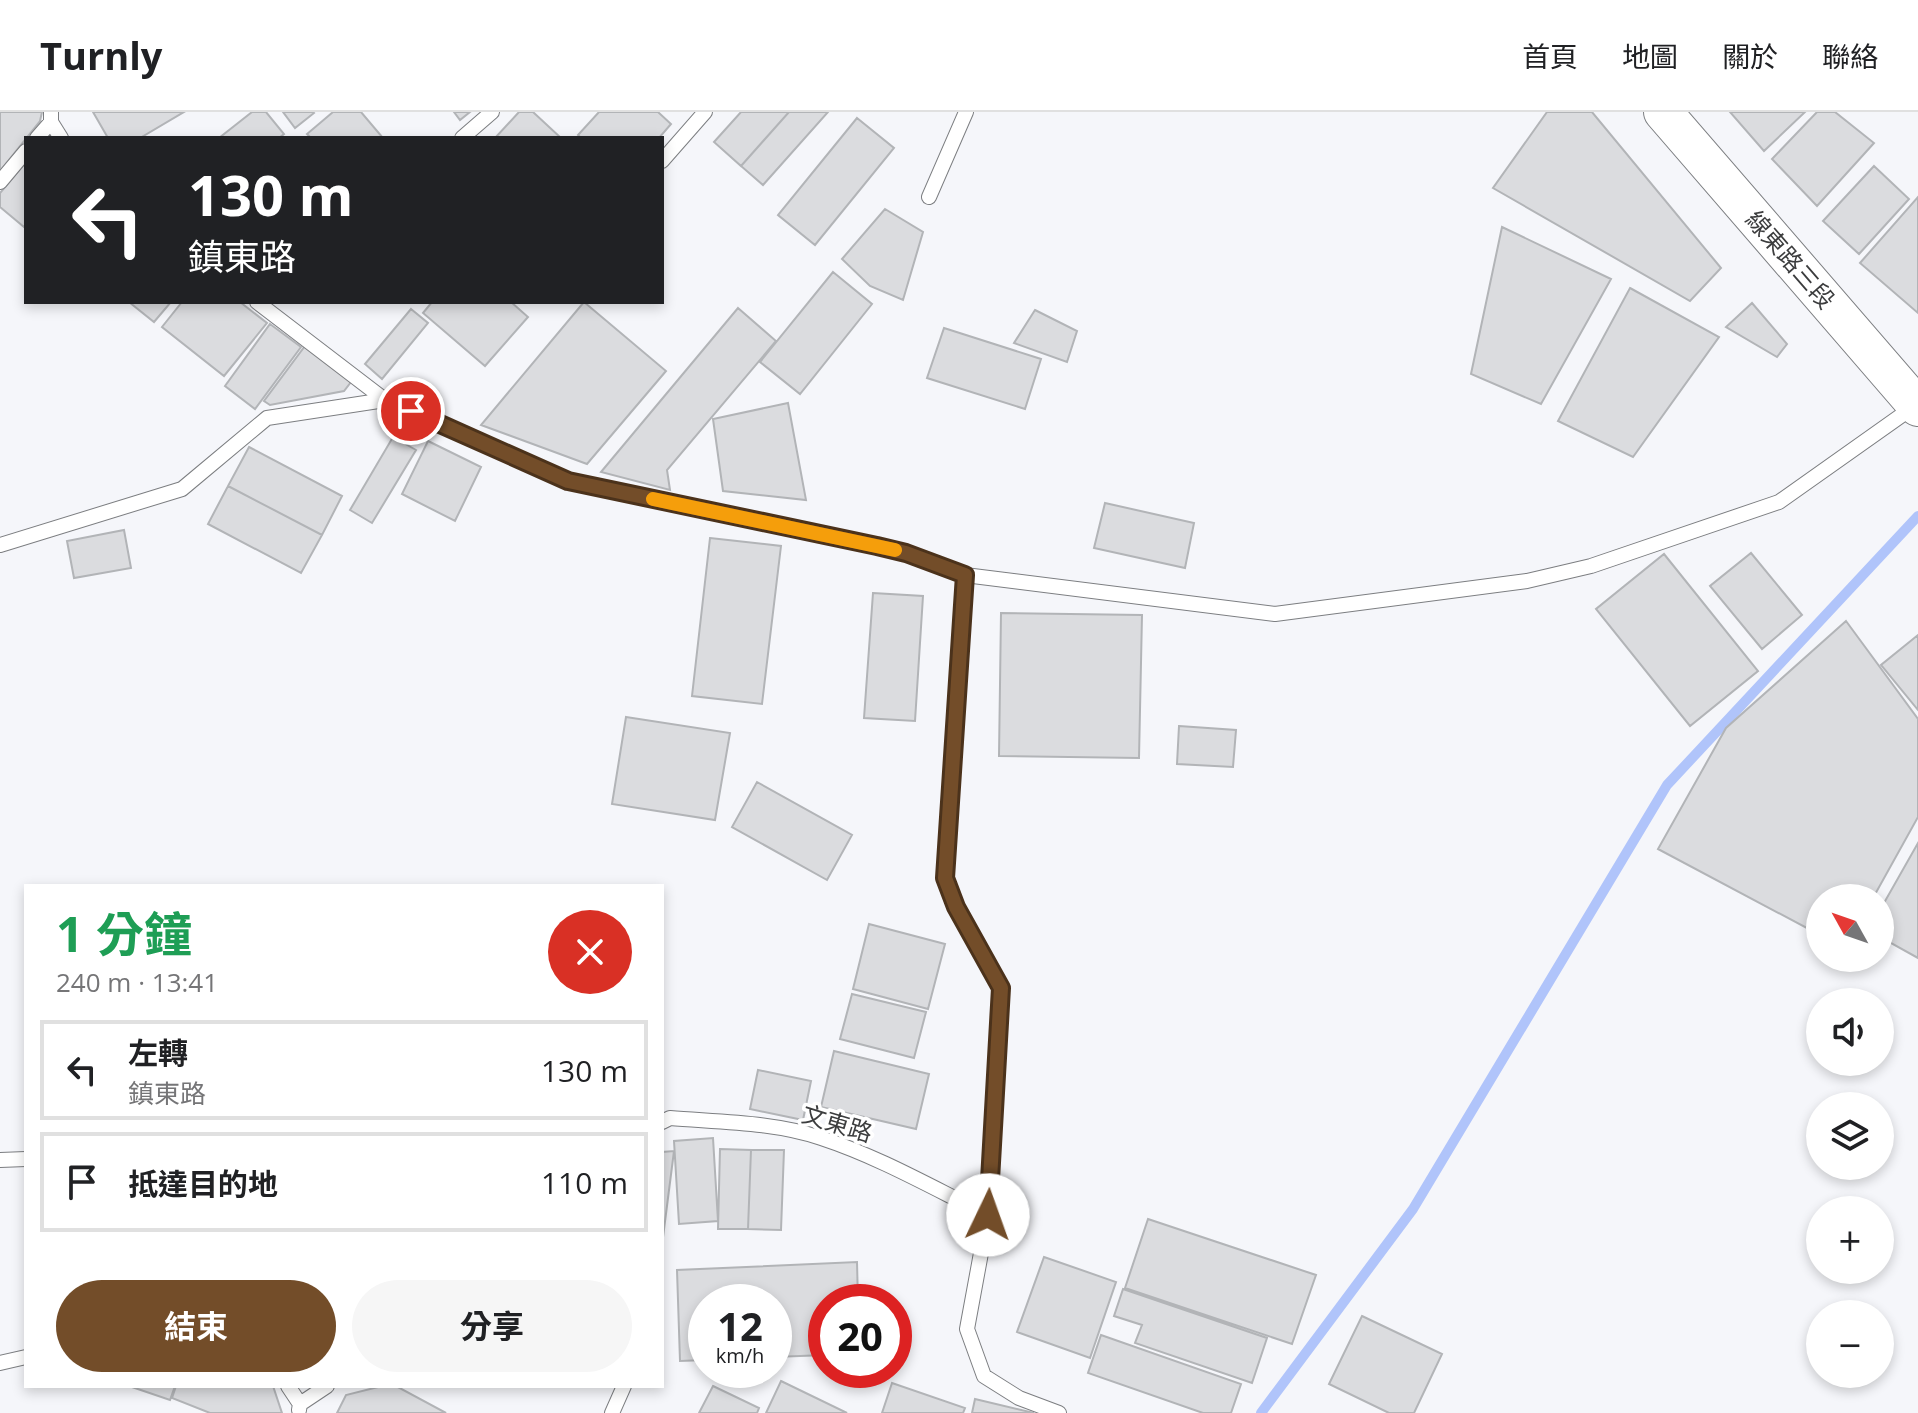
<!DOCTYPE html>
<html lang="zh-TW">
<head>
<meta charset="utf-8">
<style>
	:root { --surface:#fff; --page:#f6f6f6; --text:#202124; --muted:#757577; --line:#e0e0e0; --accent:#734d29 }
	body { margin:0; font-family:"Open Sans","Noto Sans TC",sans-serif; background:var(--page); color:var(--text); height:100vh; display:flex; flex-direction:column; font-size:30px; white-space:nowrap }
	* { box-sizing:border-box; margin:0 }
	p { font-size:26px; color:var(--muted) }
	.icon { flex:none; width:44px; height:44px; fill:none; stroke:currentColor; stroke-width:2; stroke-linecap:round; stroke-linejoin:round }
	.map { position:relative; flex:1; overflow:hidden }
	.side { position:absolute; left:24px; top:772px; width:640px; height:504px; display:flex; flex-direction:column; background:var(--surface); border-radius:0px; box-shadow:0 4px 12px #0003 }
	.side>* { flex:none }
	.top-card { position:absolute; left:24px; top:24px; width:640px; height:168px; border-radius:0px; box-shadow:0 4px 12px #0003; background:#202124; color:#fff; overflow:hidden }
	.needle { width:52px; rotate:310deg }
	.tools { position:absolute; left:1806px; top:772px; display:grid; gap:16px }
	.tools a { display:grid; place-items:center; width:88px; height:88px; border-radius:50%; background:var(--surface); box-shadow:0 4px 12px #0003; font-size:40px }
	.speed { position:absolute; left:688px; top:1172px; display:flex; gap:16px; font-size:40px; font-weight:700; text-align:center }
	.speed>* { display:grid; place-content:center; width:104px; height:104px; border-radius:50%; background:var(--surface); box-shadow:0 4px 12px #0003; line-height:1 }
	.speed small { font-size:20px; font-weight:400 }
	.speed .limit { border:12px solid #d22; background:#fff; color:#111 }
	.pin { position:absolute; display:grid; place-items:center; width:68px; height:68px; color:#fff; margin:-34px; border:4px solid #fff; border-radius:50%; box-shadow:0 2px 8px #0007 }
	.me { position:absolute; width:88px; margin:-44px; rotate:3deg; stroke-linejoin:round; filter:drop-shadow(0 0 6px #0008) }
	.turn { display:flex; align-items:center; gap:28px; height:168px; padding:0 32px; font-size:36px }
	.turn .icon { width:104px; height:104px; stroke-width:2.5 }
	.turn b { display:block; font-size:56px; line-height:68px }
	.round { display:grid; place-items:center; flex:none; width:84px; height:84px; border-radius:42px; background:var(--page) }
	.head { display:flex; align-items:center; justify-content:space-between; height:136px; padding:0 32px }
	h1 { font-size:48px; font-weight:700; line-height:60px; color:#1e9e55 }
	.button { display:flex; gap:16px; margin-top:auto; padding:16px 32px }
	.button a { flex:1; height:92px; border-radius:48px; background:var(--accent); color:#fff; font-size:32px; font-weight:700; line-height:92px; text-align:center }
	.button a+a { background:var(--page); color:var(--text) }
	ul { padding:0; list-style:none }
	li { display:flex; align-items:center; gap:24px; height:100px; margin:0 16px 12px; padding:0 16px; border:4px solid var(--line); border-radius:0px }
	li div { flex:1 }
	li b { display:block; font-size:30px }
	li em { font-style:normal }
	header { display:flex; align-items:center; gap:48px; box-sizing:border-box; height:112px; padding:0 40px; background:var(--surface); border-bottom:2px solid var(--line) }
	header strong { font-size:38px }
	nav { display:flex; gap:44px; margin-inline-start:auto; font-size:28px }
	.map>svg:first-child { display:block }
	.lines { fill:none; stroke-linecap:round; stroke-linejoin:round }
	.stream { stroke:#b0c4fa; stroke-width:10 }
	.building { fill:#dbdcdf; stroke:#b2b4b7; stroke-width:2 }
	.service-casing { stroke:#7c7e81; stroke-width:16 }
	.secondary-casing { stroke:#7c7e81; stroke-width:40 }
	.service { stroke:#fff; stroke-width:14 }
	.secondary { stroke:#fff; stroke-width:38 }
	.route-casing { stroke:#4b321b; stroke-width:20 }
	.route { stroke:#734d29; stroke-width:14 }
	.slow { stroke:#f59e0b; stroke-width:14 }
	.labels { text-anchor:middle; stroke-width:7; stroke-linejoin:round; paint-order:stroke }
	.street-label { font-size:24px; fill:#3c3d3e; stroke:#fff }
</style>
</head>
<body>
<header>
<strong>Turnly</strong>
<nav><a>首頁</a><a>地圖</a><a>關於</a><a>聯絡</a></nav>
</header>
<div class="map">
<svg width="1918" height="1301" viewBox="0 0 1918 1301">
	<rect width="100%" height="100%" fill="#f5f6fa"/>
	<g class="lines">
		<path class="stream" d="M 1261,1301 L 1413,1097 L 1667,673 L 1918,404"/>
	</g>
	<path class="building" d="M 0,0 L 42,0 L 40,9 L 0,59 Z
		M 93,0 L 184,0 L 140,26 L 108,26 Z
		M 252,0 L 266,0 L 284,22 L 279,26 L 219,26 Z
		M 283,0 L 313,0 L 314,1 L 295,16 Z
		M 333,0 L 361,0 L 383,26 L 311,26 L 307,22 Z
		M 454,0 L 470,0 L 460,8 Z
		M 519,0 L 533,0 L 561,26 L 495,26 Z
		M 599,0 L 658,0 L 671,12 L 659,26 L 581,26 L 578,23 Z
		M 741,0 L 789,0 L 741,54 L 714,30 Z
		M 789,0 L 828,0 L 763,73 L 741,54 Z
		M 1547,0 L 1592,0 L 1721,156 L 1690,189 L 1493,76 Z
		M 1730,0 L 1805,0 L 1764,39 Z
		M 1817,0 L 1835,0 L 1874,31 L 1817,94 L 1772,47 Z
		M 857,6 L 894,36 L 815,133 L 778,103 Z
		M 26,50 L 26,112 L 24,115 L 0,95 L 0,81 Z
		M 1874,54 L 1909,87 L 1859,142 L 1823,109 Z
		M 1918,85 L 1918,201 L 1860,151 Z
		M 885,97 L 923,120 L 903,188 L 870,174 L 842,147 Z
		M 1502,115 L 1611,167 L 1541,292 L 1471,262 Z
		M 833,160 L 872,192 L 800,282 L 760,250 Z
		M 1630,176 L 1719,225 L 1633,345 L 1558,309 Z
		M 129,190 L 171,190 L 154,210 Z
		M 182,190 L 240,190 L 267,211 L 224,264 L 162,215 Z
		M 432,190 L 511,190 L 528,205 L 485,254 L 423,201 Z
		M 584,190 L 666,259 L 587,352 L 481,313 Z
		M 1752,191 L 1787,232 L 1777,245 L 1726,215 Z
		M 738,196 L 776,229 L 667,358 L 670,378 L 601,360 Z
		M 411,197 L 428,211 L 382,267 L 365,252 Z
		M 1035,198 L 1077,219 L 1067,250 L 1014,231 Z
		M 270,212 L 301,235 L 255,297 L 225,274 Z
		M 944,216 L 1041,247 L 1025,297 L 927,266 Z
		M 305,234 L 351,270 L 344,279 L 270,293 L 264,289 Z
		M 788,291 L 806,388 L 723,379 L 713,307 Z
		M 393,325 L 416,338 L 372,411 L 350,398 Z
		M 428,329 L 481,355 L 455,409 L 402,382 Z
		M 249,335 L 342,384 L 322,423 L 228,374 Z
		M 228,374 L 322,423 L 301,461 L 208,412 Z
		M 1105,391 L 1194,411 L 1185,456 L 1094,436 Z
		M 124,418 L 131,456 L 74,466 L 67,429 Z
		M 710,426 L 781,434 L 762,592 L 692,584 Z
		M 1751,441 L 1802,503 L 1762,537 L 1710,474 Z
		M 1664,442 L 1758,559 L 1690,614 L 1596,497 Z
		M 873,481 L 923,484 L 915,609 L 864,606 Z
		M 1001,501 L 1142,503 L 1139,646 L 999,644 Z
		M 1846,509 L 1918,607 L 1918,705 L 1873,786 L 1820,786 L 1820,823 L 1658,737 L 1726,616 Z
		M 1918,523 L 1918,598 L 1881,553 Z
		M 626,605 L 730,621 L 715,708 L 612,692 Z
		M 1179,614 L 1236,618 L 1233,655 L 1177,652 Z
		M 757,670 L 852,723 L 827,768 L 732,715 Z
		M 1918,731 L 1918,846 L 1880,825 L 1880,798 Z
		M 869,812 L 945,832 L 928,897 L 853,877 Z
		M 852,882 L 926,900 L 914,946 L 840,927 Z
		M 834,939 L 929,962 L 916,1017 L 821,995 Z
		M 758,958 L 811,969 L 803,1008 L 750,997 Z
		M 713,1026 L 718,1109 L 679,1112 L 674,1029 Z
		M 720,1037 L 751,1038 L 748,1117 L 718,1117 Z
		M 751,1038 L 784,1038 L 781,1118 L 748,1117 Z
		M 674,1039 L 662,1133 L 662,1040 Z
		M 1148,1107 L 1316,1163 L 1292,1232 L 1125,1176 Z
		M 1044,1145 L 1116,1170 L 1090,1246 L 1017,1220 Z
		M 857,1150 L 858,1190 L 826,1190 L 826,1243 L 774,1245 L 774,1190 L 706,1190 L 706,1248 L 680,1249 L 677,1158 Z
		M 1123,1177 L 1267,1226 L 1252,1271 L 1135,1231 L 1142,1213 L 1114,1204 Z
		M 1362,1204 L 1442,1242 L 1414,1301 L 1389,1301 L 1329,1272 Z
		M 1101,1223 L 1241,1272 L 1231,1301 L 1203,1301 L 1088,1261 Z
		M 781,1269 L 847,1301 L 766,1301 Z
		M 892,1271 L 965,1296 L 963,1301 L 882,1301 Z
		M 129,1274 L 175,1274 L 170,1288 Z
		M 176,1274 L 273,1274 L 282,1301 L 210,1301 L 172,1286 Z
		M 382,1274 L 396,1274 L 446,1301 L 337,1301 L 346,1283 Z
		M 713,1274 L 759,1296 L 757,1301 L 699,1301 Z
		M 975,1287 L 1034,1301 L 972,1301 Z"/>
	<g class="lines">
		<defs>
			<path id="service" d="M 51,0 L 51,10 L 61,26
				M 37,26 L 51,10
				M 462,26 L 492,0
				M 662,49 L 705,0
				M 0,70 L 26,39
				M 929,85 L 966,0
				M 257,190 L 385,288 L 568,369 L 877,434 L 906,441 L 965,463 L 945,766 L 956,795 L 1001,876 L 988,1103 L 967,1217 L 984,1264 L 1019,1286 L 1059,1301
				M 0,433 L 182,377 L 267,306 L 385,288
				M 965,463 L 1275,502 L 1527,469 L 1591,454 L 1779,390 L 1916,293
				M 662,1010 L 670,1006 C 718,1010 775,1010 821,1026 C 879,1045 933,1076 988,1103
				M 0,1048 L 26,1047
				M 0,1251 L 26,1245
				M 288,1274 L 300,1292 L 299,1298
				M 300,1292 L 327,1274
				M 612,1301 L 624,1274"/>
			<path id="secondary" d="M 1663,0 L 1918,295"/>
		</defs>
		<use href="#service" class="service-casing"/>
		<use href="#secondary" class="secondary-casing"/>
		<use href="#service" class="service"/>
		<use href="#secondary" class="secondary"/>
	</g>
	<g class="lines">
		<defs>
			<path id="route" d="M 411,299 L 568,369 L 877,434 L 906,441 L 965,463 L 945,766 L 956,795 L 1001,876 L 988,1103"/>
		</defs>
		<use href="#route" class="route-casing"/>
		<use href="#route" class="route"/>
		<path class="slow" d="M 653,387 L 895,438"/>
	</g>
	<g class="labels">
		<g class="street-label">
			<text transform="translate(1790 148) rotate(49)" y="8">線東路三段</text>
			<text transform="translate(837 1012) rotate(17)" y="8">文東路</text>
		</g>
	</g>
</svg>
<div class="tools">
<a><svg class="needle" viewBox="-14 -14 28 28"><path d="M0-13l5 13h-10z" fill="#e53935"/><path d="M0 13l5-13h-10z" fill="#757577"/></svg></a>
<a><svg class="icon" aria-label="sound" viewBox="0 0 24 24"><path d="M4 9h4l5-4v14l-5-4H4zM17 9q2 3 0 6"/></svg></a>
<a><svg class="icon" aria-label="layers" viewBox="0 0 24 24"><path d="M12 4l9 5-9 5-9-5zM3 14l9 5 9-5"/></svg></a>
<a>+</a>
<a>−</a>
</div>
<div class="speed"><div>12<small>km/h</small></div><div class="limit">20</div></div>
<div class="pin" style="left:411px;top:299px;background:#d93025"><svg class="icon" aria-label="arrive" viewBox="0 0 24 24"><path d="M6 21V4h12l-3 4 3 4H6"/></svg></div>
<svg class="me" style="left:988px;top:1103px" viewBox="-20 -20 40 40"><circle r="19" fill="#fff"/><path d="M0-13L10 11 0 6-10 11z" fill="#734d29"/></svg>
<div class="top-card">
<div class="turn"><svg class="icon" aria-label="left" viewBox="0 0 24 24"><path d="M17 20v-9H6M10 6l-5 5 5 5"/></svg><div><b>130 m</b>鎮東路</div></div>
</div>
<section class="side">
<div class="head"><div><h1>1 分鐘</h1><p>240 m · 13:41</p></div><a class="round" style="background:#d93025;color:#fff"><svg class="icon" aria-label="close" viewBox="0 0 24 24"><path d="M6 6l12 12M18 6L6 18"/></svg></a></div>
<ul>
<li><svg class="icon" aria-label="left" viewBox="0 0 24 24"><path d="M17 20v-9H6M10 6l-5 5 5 5"/></svg><div><b>左轉</b><p>鎮東路</p></div><em>130 m</em></li>
<li><svg class="icon" aria-label="arrive" viewBox="0 0 24 24"><path d="M6 21V4h12l-3 4 3 4H6"/></svg><div><b>抵達目的地</b></div><em>110 m</em></li>
</ul>
<div class="button"><a>結束</a><a>分享</a></div>
</section>
</div>
</body>
</html>
